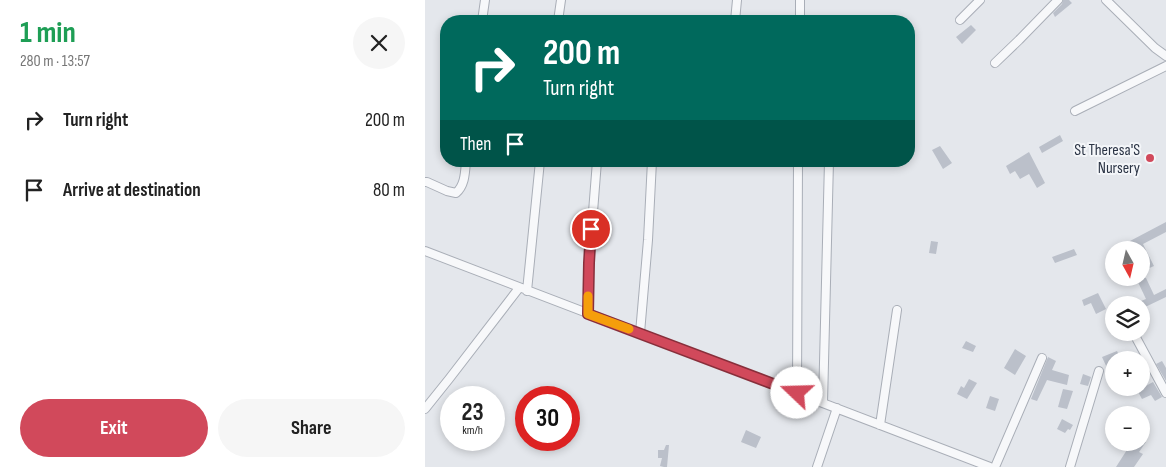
<!DOCTYPE html>
<html lang="en">
<head>
<meta charset="utf-8">
<style>
	:root { --surface:#fff; --page:#f6f6f6; --text:#222; --muted:#767676; --accent:#d1495b }
	body { margin:0; font-family:"Sofia Sans Condensed",sans-serif; background:var(--page); color:var(--text); height:100vh; display:flex; flex-direction:column; font-size:19px; white-space:nowrap }
	* { box-sizing:border-box; margin:0 }
	p { font-size:16px; color:var(--muted) }
	.icon { flex:none; width:28px; height:28px; fill:none; stroke:currentColor; stroke-width:2; stroke-linecap:round; stroke-linejoin:round }
	.map { position:relative; flex:1; overflow:hidden }
	.sheet { display:flex; flex-direction:column; background:var(--surface); width:425px }
	.sheet>* { flex:none }
	.hud { position:absolute; left:15px; top:15px; width:475px; height:152px; border-radius:20px; box-shadow:0 2px 8px #0003; background:#00695c; color:#fff; overflow:hidden }
	.needle { width:32px; rotate:172deg }
	.fabs { position:absolute; left:680px; top:241px; display:grid; gap:10px }
	.fabs a { display:grid; place-items:center; width:45px; height:45px; border-radius:50%; background:var(--surface); box-shadow:0 2px 8px #0003; font-size:25px }
	.speed { position:absolute; left:15px; top:386px; display:flex; gap:10px; font-size:25px; font-weight:700; text-align:center }
	.speed>* { display:grid; place-content:center; width:65px; height:65px; border-radius:50%; background:var(--surface); box-shadow:0 2px 8px #0003; line-height:1 }
	.speed small { font-size:12px; font-weight:400 }
	.speed .limit { border:8px solid #d22; background:#fff; color:#111 }
	.pin { position:absolute; display:grid; place-items:center; width:42px; height:42px; color:#fff; margin:-21px; border:2px solid #fff; border-radius:50%; box-shadow:0 1px 5px #0007 }
	.me { position:absolute; width:55px; margin:-28px; rotate:291deg; stroke-linejoin:round; filter:drop-shadow(0 0 4px #0008) }
	.turn { display:flex; align-items:center; gap:18px; height:105px; padding:0 20px; font-size:22px }
	.turn .icon { width:65px; height:65px; stroke-width:2.5 }
	.turn b { display:block; font-size:35px; line-height:42px }
	.then { display:flex; align-items:center; height:48px; padding:0 20px; background:#0003; gap:10px; font-size:19px }
	.round { display:grid; place-items:center; flex:none; width:52px; height:52px; border-radius:26px; background:var(--page) }
	.summary { display:flex; align-items:center; justify-content:space-between; height:85px; padding:0 20px }
	h1 { font-size:30px; font-weight:700; line-height:38px; color:#1e9e55 }
	.action { display:flex; gap:10px; margin-top:auto; padding:10px 20px }
	.action a { flex:1; height:58px; border-radius:30px; background:var(--accent); color:#fff; font-size:20px; font-weight:700; line-height:58px; text-align:center }
	.action a+a { background:var(--page); color:var(--text) }
	ul { padding:0; list-style:none }
	li { display:flex; align-items:center; gap:15px; height:70px; padding:0 20px }
	li div { flex:1 }
	li b { display:block; font-size:19px }
	li em { font-style:normal }
	main { display:flex; flex:1; min-height:0 }
	.map>svg:first-child { display:block }
	.building { fill:#bbc0ca }
	.lines { fill:none; stroke-linecap:round; stroke-linejoin:round }
	.street-casing { stroke:#a9aeb7; stroke-width:10 }
	.street { stroke:#f7f8fa; stroke-width:8 }
	.route-casing { stroke:#882f3b; stroke-width:12 }
	.route { stroke:#d1495b; stroke-width:9 }
	.slow { stroke:#f59e0b; stroke-width:9 }
	.poi-dot { fill:#d1495b; stroke:#f4f6f9; stroke-width:2 }
	.labels { text-anchor:middle; stroke-width:4; stroke-linejoin:round; paint-order:stroke }
	.poi-label { font-size:16px; fill:#2b3445; stroke:#f4f6f9; text-anchor:end }
</style>
</head>
<body>
<main>
<section class="sheet">
<div class="summary"><div><h1>1 min</h1><p>280 m · 13:57</p></div><a class="round"><svg class="icon" aria-label="close" viewBox="0 0 24 24"><path d="M6 6l12 12M18 6L6 18"/></svg></a></div>
<ul>
<li><svg class="icon" aria-label="right" viewBox="0 0 24 24"><path d="M7 20v-9h11M14 6l5 5-5 5"/></svg><div><b>Turn right</b></div><em>200 m</em></li>
<li><svg class="icon" aria-label="arrive" viewBox="0 0 24 24"><path d="M6 21V4h12l-3 4 3 4H6"/></svg><div><b>Arrive at destination</b></div><em>80 m</em></li>
</ul>
<div class="action"><a>Exit</a><a>Share</a></div>
</section>
<div class="map">
<svg width="741" height="467" viewBox="0 0 741 467">
	<rect width="100%" height="100%" fill="#e4e7ec"/>
	<path class="building" d="M 638,0 L 644,0 L 647,3 L 630,17 L 628,13 L 637,4 Z
		M 546,25 L 551,30 L 537,44 L 531,37 Z
		M 635,135 L 638,141 L 617,153 L 614,147 Z
		M 515,146 L 527,163 L 518,169 L 507,150 Z
		M 604,152 L 620,183 L 612,188 L 604,174 L 595,179 L 590,171 L 585,174 L 581,166 Z
		M 741,222 L 741,232 L 718,244 L 729,266 L 720,270 L 716,263 L 716,250 L 710,250 L 705,241 Z
		M 506,241 L 513,242 L 511,254 L 504,253 Z
		M 649,249 L 652,255 L 630,263 L 627,257 Z
		M 711,278 L 721,278 L 729,295 L 741,289 L 741,297 L 716,309 L 716,301 L 721,299 Z
		M 673,293 L 681,309 L 671,314 L 666,303 L 659,306 L 657,300 Z
		M 541,341 L 551,346 L 548,352 L 537,348 Z
		M 590,349 L 601,356 L 590,375 L 579,368 Z
		M 692,351 L 696,360 L 689,360 L 689,383 L 677,357 Z
		M 623,357 L 631,361 L 627,370 L 644,375 L 642,385 L 622,380 L 612,401 L 606,399 Z
		M 737,361 L 741,368 L 741,381 L 731,364 Z
		M 658,374 L 666,377 L 663,386 L 655,384 Z
		M 544,379 L 552,383 L 542,399 L 532,394 L 536,386 L 539,388 Z
		M 728,382 L 737,397 L 730,401 L 726,395 L 717,399 L 711,388 L 717,388 Z
		M 638,389 L 648,391 L 642,409 L 633,407 Z
		M 565,396 L 574,399 L 570,411 L 561,408 Z
		M 637,419 L 648,425 L 645,430 L 643,429 L 640,433 L 632,429 Z
		M 321,430 L 336,437 L 331,448 L 316,442 Z
		M 707,442 L 721,442 L 714,452 L 718,454 L 709,467 L 691,467 Z
		M 241,445 L 244,445 L 242,467 L 239,467 L 235,466 L 237,458 L 233,458 L 233,450 L 239,450 Z"/>
	<g class="lines">
		<defs>
			<path id="street" d="M 681,0 L 730,48 L 741,56
				M 535,20 L 555,0
				M 57,21 L 60,0
				M 133,21 L 136,0
				M 310,21 L 312,0
				M 375,21 L 375,0
				M 570,63 L 594,40 L 633,0
				M 650,111 L 741,66
				M 0,182 L 2,182 L 22,191 L 31,193 C 40,185 40,173 41,161
				M 0,251 L 565,467
				M 102,291 L 115,161
				M 163,314 L 164,263 L 172,161
				M 708,332 L 741,393
				M 215,333 L 223,240 L 227,161
				M 372,393 L 373,161
				M 398,403 L 404,161
				M 0,409 L 24,379 L 94,288
				M 455,425 L 472,310
				M 392,467 L 412,408
				M 570,467 L 617,358
				M 645,467 L 674,371"/>
		</defs>
		<use href="#street" class="street-casing"/>
		<use href="#street" class="street"/>
	</g>
	<g class="lines">
		<defs>
			<path id="route" d="M 166,229 L 164,263 L 163,314 L 372,393"/>
		</defs>
		<use href="#route" class="route-casing"/>
		<use href="#route" class="route"/>
		<path class="slow" d="M 163,296 L 163,314 L 204,329"/>
	</g>
	<circle class="poi-dot" cx="725" cy="158" r="5"/>
	<g class="labels">
		<g class="poi-label">
			<text x="715" y="155">St Theresa'S<tspan x="715" dy="18">Nursery</tspan></text>
		</g>
	</g>
</svg>
<div class="fabs">
<a><svg class="needle" viewBox="-14 -14 28 28"><path d="M0-13l5 13h-10z" fill="#e53935"/><path d="M0 13l5-13h-10z" fill="#767676"/></svg></a>
<a><svg class="icon" aria-label="layers" viewBox="0 0 24 24"><path d="M12 4l9 5-9 5-9-5zM3 14l9 5 9-5"/></svg></a>
<a>+</a>
<a>−</a>
</div>
<div class="speed"><div>23<small>km/h</small></div><div class="limit">30</div></div>
<div class="pin" style="left:166px;top:229px;background:#d93025"><svg class="icon" aria-label="arrive" viewBox="0 0 24 24"><path d="M6 21V4h12l-3 4 3 4H6"/></svg></div>
<svg class="me" style="left:372px;top:393px" viewBox="-20 -20 40 40"><circle r="19" fill="#fff"/><path d="M0-13L10 11 0 6-10 11z" fill="#d1495b"/></svg>
<div class="hud">
<div class="turn"><svg class="icon" aria-label="right" viewBox="0 0 24 24"><path d="M7 20v-9h11M14 6l5 5-5 5"/></svg><div><b>200 m</b>Turn right</div></div>
<div class="then">Then<svg class="icon" aria-label="arrive" viewBox="0 0 24 24"><path d="M6 21V4h12l-3 4 3 4H6"/></svg></div>
</div>
</div>
</main>
</body>
</html>
